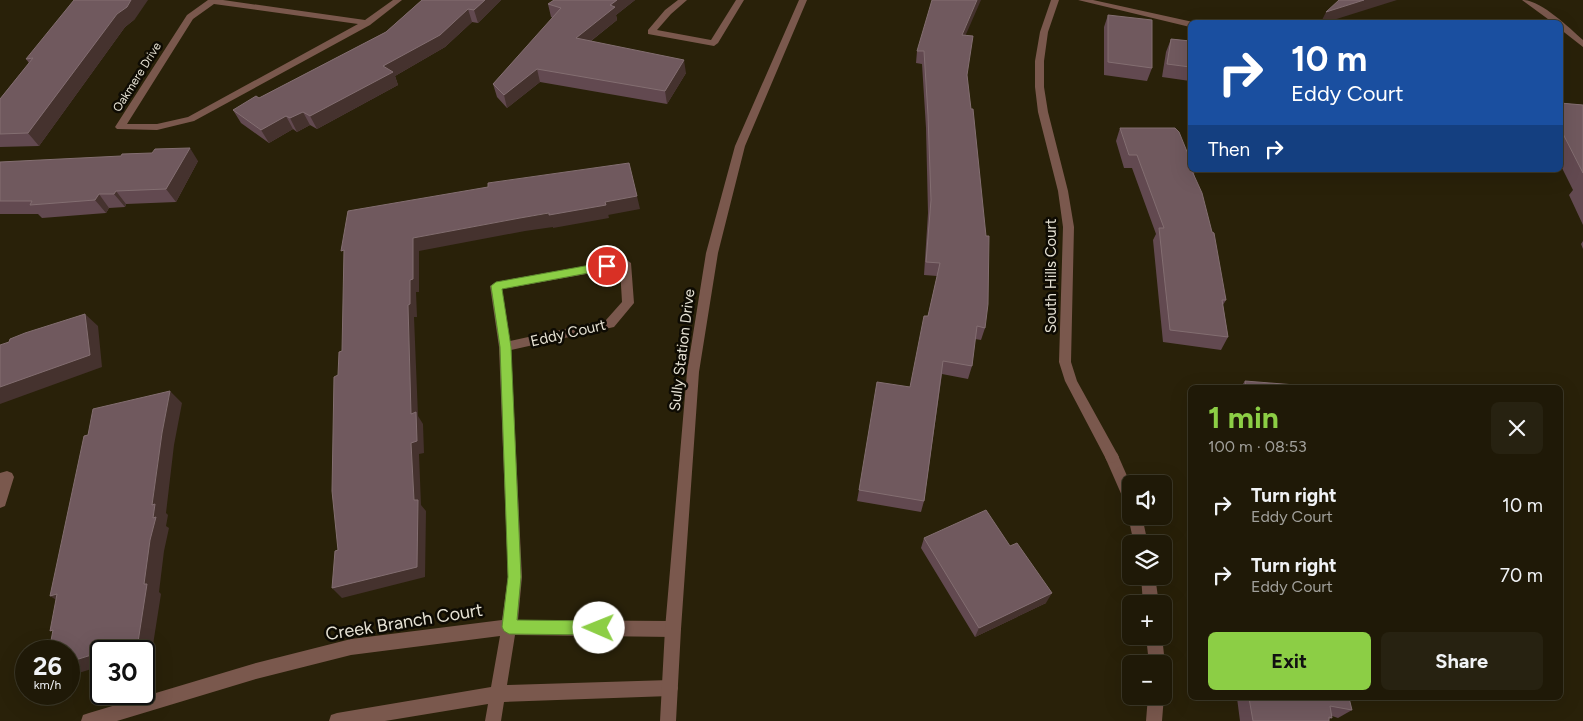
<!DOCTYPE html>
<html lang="en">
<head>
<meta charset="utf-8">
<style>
	:root { --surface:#1f1907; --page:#272211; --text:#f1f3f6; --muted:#a1a09b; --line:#3c3828; --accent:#8cce45 }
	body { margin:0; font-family:Figtree,sans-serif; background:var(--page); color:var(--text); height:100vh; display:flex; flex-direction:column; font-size:19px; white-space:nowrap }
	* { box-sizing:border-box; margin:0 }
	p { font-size:16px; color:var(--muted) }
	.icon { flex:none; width:28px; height:28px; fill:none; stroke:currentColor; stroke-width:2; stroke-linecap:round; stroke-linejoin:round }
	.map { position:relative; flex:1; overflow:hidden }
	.panel { position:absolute; left:1188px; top:385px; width:375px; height:315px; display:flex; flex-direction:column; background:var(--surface); border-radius:8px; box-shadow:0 5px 20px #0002,0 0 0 1px var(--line) }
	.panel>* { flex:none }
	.hud { position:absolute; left:1188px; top:20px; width:375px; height:152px; border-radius:8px; box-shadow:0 5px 20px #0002,0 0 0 1px var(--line); background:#1a4fa0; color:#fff; overflow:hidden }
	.buttons { position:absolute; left:1122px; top:475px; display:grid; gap:10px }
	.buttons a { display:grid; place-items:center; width:50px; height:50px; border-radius:8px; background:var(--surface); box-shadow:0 5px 20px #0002,0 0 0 1px var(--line); font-size:25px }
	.speed { position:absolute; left:15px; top:640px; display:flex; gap:10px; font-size:25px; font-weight:700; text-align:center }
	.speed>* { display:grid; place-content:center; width:65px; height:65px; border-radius:50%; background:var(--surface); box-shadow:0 5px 20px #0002,0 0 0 1px var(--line); line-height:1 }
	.speed small { font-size:12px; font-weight:400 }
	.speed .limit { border:2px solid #111; border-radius:8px; background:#fff; color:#111 }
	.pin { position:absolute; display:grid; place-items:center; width:42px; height:42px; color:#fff; margin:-21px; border:2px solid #fff; border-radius:50%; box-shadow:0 1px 5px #0007 }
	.me { position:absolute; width:55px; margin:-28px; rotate:271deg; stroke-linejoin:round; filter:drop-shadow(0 0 4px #0008) }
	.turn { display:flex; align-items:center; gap:18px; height:105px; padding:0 20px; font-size:22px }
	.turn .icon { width:65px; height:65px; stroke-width:2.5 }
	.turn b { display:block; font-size:35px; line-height:42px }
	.then { display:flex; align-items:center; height:48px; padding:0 20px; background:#0003; gap:10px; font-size:19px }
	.round { display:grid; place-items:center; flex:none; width:52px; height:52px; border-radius:8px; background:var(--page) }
	.summary { display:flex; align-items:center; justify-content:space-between; height:85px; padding:0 20px }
	h1 { font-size:30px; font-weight:700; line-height:38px; color:var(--accent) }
	.button { display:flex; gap:10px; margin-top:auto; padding:10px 20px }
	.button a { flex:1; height:58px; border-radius:8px; background:var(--accent); color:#111; font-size:20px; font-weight:700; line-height:58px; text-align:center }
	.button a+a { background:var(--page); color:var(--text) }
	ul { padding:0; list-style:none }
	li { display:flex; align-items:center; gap:15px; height:70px; padding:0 20px }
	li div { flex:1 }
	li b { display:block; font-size:19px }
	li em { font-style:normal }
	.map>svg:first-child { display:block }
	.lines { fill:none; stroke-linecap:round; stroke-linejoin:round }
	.service { fill:#7a584d; fill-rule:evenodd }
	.minor { fill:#7a584d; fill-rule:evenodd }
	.tertiary { fill:#7a584d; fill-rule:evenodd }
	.wall { fill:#624950 }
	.shaded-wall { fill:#45322e }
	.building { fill:#70595e; stroke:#836e71 }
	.route { fill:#8cce45; stroke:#5b862d }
	.labels { text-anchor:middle; stroke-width:5; stroke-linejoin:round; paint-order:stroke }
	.far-street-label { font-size:12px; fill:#e6e2d4; stroke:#0e0b03 }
	.street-label { font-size:15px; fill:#e6e2d4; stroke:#0e0b03 }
	.near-street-label { font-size:18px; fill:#e6e2d4; stroke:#0e0b03 }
</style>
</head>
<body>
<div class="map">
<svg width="1583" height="721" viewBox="0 0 1583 721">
	<rect width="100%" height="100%" fill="#292109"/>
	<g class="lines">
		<path class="service" d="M 1078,0 L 1093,0 L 1193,22 L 1190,22 L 1190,27 Z
			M 1112,451 L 1117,453 L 1131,485 L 1131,507 L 1126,505 L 1105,457 L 1107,453 Z
			M 1130,511 L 1131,516 L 1142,516 L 1148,544 L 1134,544 L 1128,516 Z
			M 1141,576 L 1155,576 L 1159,604 L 1143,604 Z
			M 1146,636 L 1162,636 L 1165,664 L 1164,667 L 1164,664 L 1149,664 Z
			M 1164,695 L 1164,696 L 1162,721 L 1146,721 L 1148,696 Z"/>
		<path class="minor" d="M 208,0 L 223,0 L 365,20 L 393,0 L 402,0 L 370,25 L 194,121 L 157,130 L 117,129 L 115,127 L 187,15 ZM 214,4 L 358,24 L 188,117 L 157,124 L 127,124 L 193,19 Z
			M 678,0 L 687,0 L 671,14 L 657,30 L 711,40 L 736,0 L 744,0 L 718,43 L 714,46 L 648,34 L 648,30 L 665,10 Z
			M 1051,0 L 1059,0 L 1048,32 L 1044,61 L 1044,87 L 1048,112 L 1068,191 L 1074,227 L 1071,362 L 1077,381 L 1119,457 L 1117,461 L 1112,463 L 1107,461 L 1065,381 L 1059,362 L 1063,227 L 1058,191 L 1038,112 L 1035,87 L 1035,61 L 1040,32 Z
			M 1522,0 C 1541,0 1568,27 1583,40 L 1583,47 L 1560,29 L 1560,22 L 1552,22 Z
			M 625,259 L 631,263 L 634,303 L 614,327 L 511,350 L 522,577 L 518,620 L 673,621 L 678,624 L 681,629 L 678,634 L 673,637 L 515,635 L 507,685 L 670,680 L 676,682 L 678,688 L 676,694 L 670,696 L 504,702 L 501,721 L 485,721 L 488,704 L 385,721 L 329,721 L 331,715 L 337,713 L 491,687 L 500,636 L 351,655 L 256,679 L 117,721 L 81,721 L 83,715 L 89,713 L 256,663 L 351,639 L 502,620 L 508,577 L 499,347 L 490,286 L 496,282 ZM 620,268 L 622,302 L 606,320 L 510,341 L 502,289 Z
			M 7,471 L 12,473 L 14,477 L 5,506 L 0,508 L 0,473 Z"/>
		<path class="tertiary" d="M 799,0 L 807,0 L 745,146 L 718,253 L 699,372 L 681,629 L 676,721 L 660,721 L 665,629 L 687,372 L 706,253 L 735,146 Z"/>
	</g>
	<path class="wall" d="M 422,0 L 501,0 L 478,23 L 472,22 L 445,47 L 395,76 L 398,85 L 317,129 L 310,125 L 297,132 L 293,129 L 269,143 L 241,123 L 233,110 L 259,98 L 386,32 Z
		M 554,0 L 635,0 L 616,15 L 617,20 L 591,41 L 686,73 L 667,104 L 540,82 L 507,108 L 497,97 L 493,84 L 553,18 L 551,17 L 548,4 Z
		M 1108,15 L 1152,68 L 1147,81 L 1104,75 L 1104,27 Z
		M 135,19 L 125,27 L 39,146 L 0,147 L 0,99 L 29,63 L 26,59 Z
		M 965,35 L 967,75 L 985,328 L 981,340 L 975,339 L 972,366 L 968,379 L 942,374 L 924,501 L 921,512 L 857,501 L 859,490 L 910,387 L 928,316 L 937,276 L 924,275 L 928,213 L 926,128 L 922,64 L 916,63 L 917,51 Z
		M 1171,39 L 1190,41 L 1190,81 L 1162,77 L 1166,52 Z
		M 1560,103 L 1583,105 L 1583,225 L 1569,195 L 1573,190 L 1560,164 Z
		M 1120,128 L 1195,171 L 1194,174 L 1226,300 L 1223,305 L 1228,337 L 1221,350 L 1163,342 L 1153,240 L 1156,234 L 1132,168 L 1124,168 L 1116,141 Z
		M 198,161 L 176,202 L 126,204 L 125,207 L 109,208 L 106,213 L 42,218 L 38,214 L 0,214 L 0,162 Z
		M 1583,241 L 1583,249 L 1581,244 Z
		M 1245,381 L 1308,388 L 1240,388 Z
		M 924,538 L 1046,603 L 975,637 L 921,548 Z
		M 1237,698 L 1349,698 L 1352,710 L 1338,718 L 1332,716 L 1332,718 L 1329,719 L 1329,721 L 1240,721 Z"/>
	<path class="shaded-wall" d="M 131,0 L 148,0 L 135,19 L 125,27 L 39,146 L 28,133 L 117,14 Z
		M 485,0 L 501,0 L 478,23 L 474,10 Z
		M 617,0 L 635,0 L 616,15 L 617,20 L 578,51 L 576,38 Z
		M 977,0 L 981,0 L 960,48 L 962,35 Z
		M 1364,0 L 1397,0 L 1327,22 L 1321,22 L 1326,12 Z
		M 468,9 L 472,22 L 445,47 L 395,76 L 398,85 L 317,129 L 310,116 Z
		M 684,60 L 686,73 L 667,104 L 665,91 Z
		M 537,69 L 540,82 L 507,108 L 504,95 Z
		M 303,112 L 310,125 L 297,132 L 290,118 Z
		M 286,116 L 293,129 L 269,143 L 261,130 Z
		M 190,148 L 198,161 L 176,202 L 166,189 Z
		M 116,191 L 126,204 L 125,207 L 114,194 Z
		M 99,194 L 109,208 L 106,213 L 95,200 Z
		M 637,196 L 640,209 L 608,215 L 605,202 Z
		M 606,205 L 609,218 L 553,228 L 553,227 L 525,231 L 419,251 L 419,292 L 416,292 L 417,317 L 414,317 L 418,416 L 423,424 L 424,453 L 419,454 L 421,505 L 426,511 L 425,577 L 342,598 L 332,588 L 414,500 L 411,443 L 408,305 L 413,238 L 520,218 Z
		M 85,314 L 98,326 L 102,367 L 0,404 L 0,387 Z
		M 170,391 L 182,403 L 174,445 L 166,513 L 168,515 L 166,526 L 169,528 L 164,551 L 159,592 L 161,594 L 152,651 L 144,653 L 144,651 L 105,651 L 153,518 L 152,505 L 162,433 Z
		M 1052,593 L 1046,603 L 975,637 L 979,628 Z
		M 57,594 L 66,606 L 50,596 Z
		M 101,652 L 101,666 L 69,676 L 69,662 Z"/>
	<path class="building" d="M 74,0 L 131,0 L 127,7 L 117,14 L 28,133 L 0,134 L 0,99 L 33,58 L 26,59 Z
		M 422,0 L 485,0 L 474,10 L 468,9 L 440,35 L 383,66 L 393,72 L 310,116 L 303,112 L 290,118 L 286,116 L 261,130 L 233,110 L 256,96 L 259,98 L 386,32 Z
		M 554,0 L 617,0 L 610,5 L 615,7 L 576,38 L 684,60 L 665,91 L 537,69 L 504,95 L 493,84 L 561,8 L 548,4 Z
		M 932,0 L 977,0 L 962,35 L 973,36 L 967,75 L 971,109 L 973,109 L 986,236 L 989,236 L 988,304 L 985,328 L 977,326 L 972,366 L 943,361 L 924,501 L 859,490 L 877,382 L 910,387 L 924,316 L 928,316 L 940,263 L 926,262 L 931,200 L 928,115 L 924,51 L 917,51 Z
		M 1339,0 L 1364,0 L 1326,12 Z
		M 1108,15 L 1152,20 L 1152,68 L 1108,62 Z
		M 1171,39 L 1190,41 L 1190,67 L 1167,64 Z
		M 1560,103 L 1583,105 L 1583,173 L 1560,128 Z
		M 1120,128 L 1175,128 L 1179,132 L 1190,159 L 1190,170 L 1195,170 L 1195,171 L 1192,171 L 1202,193 L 1212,232 L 1214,233 L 1226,300 L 1222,300 L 1228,337 L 1170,330 L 1159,228 L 1164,228 L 1137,155 L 1129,155 Z
		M 190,148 L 166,189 L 116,191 L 114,194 L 99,194 L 95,200 L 30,205 L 32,201 L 0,201 L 0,162 L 121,156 L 122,154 L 152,153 L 155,149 Z
		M 629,163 L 637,196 L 605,202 L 606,205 L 549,215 L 549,213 L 520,218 L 413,238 L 413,279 L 410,280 L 410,304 L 408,305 L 411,414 L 416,412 L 417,441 L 411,443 L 414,500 L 418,500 L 417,567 L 332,588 L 335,551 L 338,550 L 332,491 L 334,377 L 338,375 L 339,352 L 342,351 L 344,250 L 341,251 L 348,211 L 488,187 L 488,183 Z
		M 85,314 L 90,355 L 0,387 L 0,345 L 9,342 L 10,339 L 25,333 Z
		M 1245,381 L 1308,386 L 1308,388 L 1246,388 Z
		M 170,391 L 162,433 L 152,505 L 155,504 L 153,518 L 156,517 L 150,540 L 144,584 L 147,584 L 138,642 L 105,651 L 101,651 L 101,652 L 69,662 L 69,651 L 49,651 L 53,630 L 50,631 L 57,594 L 50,596 L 84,436 L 88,435 L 93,409 Z
		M 986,510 L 1010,546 L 1017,543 L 1052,593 L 979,628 L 924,538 Z
		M 1249,698 L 1349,698 L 1352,710 L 1330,706 L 1332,718 L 1329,717 L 1329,721 L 1253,721 Z"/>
	<path class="route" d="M 607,262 L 612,266 L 610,269 L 502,289 L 511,347 L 521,577 L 517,620 L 599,621 L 604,623 L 606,628 L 604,633 L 599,635 L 509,634 L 504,631 L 502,627 L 508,577 L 500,347 L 491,286 L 496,282 Z"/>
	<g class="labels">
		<g class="far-street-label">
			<text transform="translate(137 77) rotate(-58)" y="4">Oakmere Drive</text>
		</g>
		<g class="street-label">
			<text transform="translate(1051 276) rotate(-90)" y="5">South Hills Court</text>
			<text transform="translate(568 333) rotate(-13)" y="5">Eddy Court</text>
			<text transform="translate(682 350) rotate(-83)" y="5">Sully Station Drive</text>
		</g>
		<g class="near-street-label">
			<text transform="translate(404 622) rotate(-9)" y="6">Creek Branch Court</text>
		</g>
	</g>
</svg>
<div class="buttons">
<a><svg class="icon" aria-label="sound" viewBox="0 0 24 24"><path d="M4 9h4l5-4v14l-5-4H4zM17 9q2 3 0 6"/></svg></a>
<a><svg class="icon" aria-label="layers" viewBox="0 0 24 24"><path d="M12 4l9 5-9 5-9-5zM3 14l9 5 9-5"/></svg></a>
<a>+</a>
<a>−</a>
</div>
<div class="speed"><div>26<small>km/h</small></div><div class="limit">30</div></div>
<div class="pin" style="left:607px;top:266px;background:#d93025"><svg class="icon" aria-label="arrive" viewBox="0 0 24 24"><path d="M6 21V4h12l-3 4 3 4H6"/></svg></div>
<svg class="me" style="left:599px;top:628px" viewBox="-20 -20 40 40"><circle r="19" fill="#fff"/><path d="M0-13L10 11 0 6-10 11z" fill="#8cce45"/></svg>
<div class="hud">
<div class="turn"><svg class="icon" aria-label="right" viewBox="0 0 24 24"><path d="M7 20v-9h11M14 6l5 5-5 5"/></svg><div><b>10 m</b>Eddy Court</div></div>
<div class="then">Then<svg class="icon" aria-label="right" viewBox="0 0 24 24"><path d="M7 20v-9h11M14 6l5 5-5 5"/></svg></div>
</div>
<section class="panel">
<div class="summary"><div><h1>1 min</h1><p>100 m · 08:53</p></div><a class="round"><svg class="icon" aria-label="close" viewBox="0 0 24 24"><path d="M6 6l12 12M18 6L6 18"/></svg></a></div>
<ul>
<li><svg class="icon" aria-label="right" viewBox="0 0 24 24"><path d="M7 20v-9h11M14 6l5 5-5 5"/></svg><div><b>Turn right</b><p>Eddy Court</p></div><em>10 m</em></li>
<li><svg class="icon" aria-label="right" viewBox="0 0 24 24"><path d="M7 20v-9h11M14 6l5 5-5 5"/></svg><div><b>Turn right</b><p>Eddy Court</p></div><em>70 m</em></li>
</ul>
<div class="button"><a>Exit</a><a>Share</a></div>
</section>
</div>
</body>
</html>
